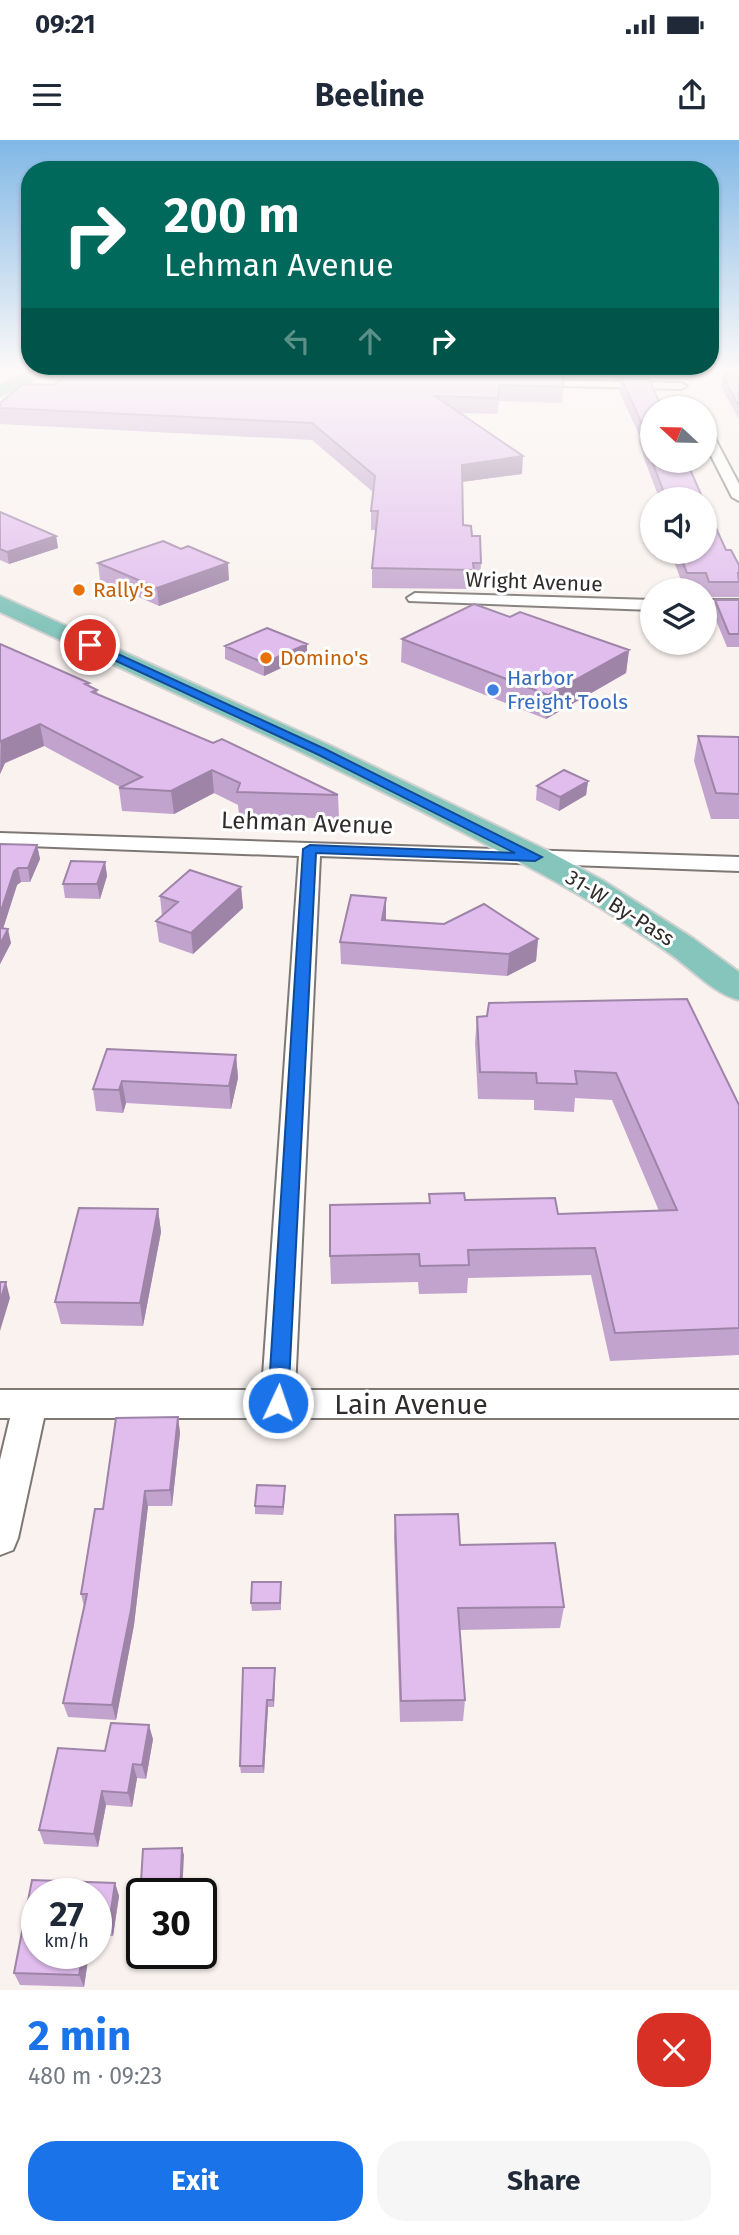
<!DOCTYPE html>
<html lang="en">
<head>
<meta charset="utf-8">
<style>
	:root { --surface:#fff; --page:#f6f6f7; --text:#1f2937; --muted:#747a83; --accent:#1a73e8 }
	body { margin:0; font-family:"Fira Sans",sans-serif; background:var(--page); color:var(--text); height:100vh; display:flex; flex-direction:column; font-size:26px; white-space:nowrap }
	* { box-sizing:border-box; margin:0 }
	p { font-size:23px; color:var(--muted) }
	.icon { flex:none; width:38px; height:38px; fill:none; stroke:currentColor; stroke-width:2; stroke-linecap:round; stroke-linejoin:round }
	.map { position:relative; height:1850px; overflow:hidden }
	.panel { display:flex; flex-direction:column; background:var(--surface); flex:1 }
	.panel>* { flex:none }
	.banner { position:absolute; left:21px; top:21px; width:698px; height:214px; border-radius:28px; box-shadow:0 2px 5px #0004; background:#00695c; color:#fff; overflow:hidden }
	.needle { width:46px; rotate:292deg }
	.buttons { position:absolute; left:640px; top:256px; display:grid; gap:14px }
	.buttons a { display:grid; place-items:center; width:77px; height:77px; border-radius:50%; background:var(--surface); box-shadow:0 2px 5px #0004; font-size:35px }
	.speed { position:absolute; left:21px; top:1738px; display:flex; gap:14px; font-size:35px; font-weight:700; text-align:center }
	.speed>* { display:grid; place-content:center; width:91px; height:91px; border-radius:50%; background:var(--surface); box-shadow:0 2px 5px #0004; line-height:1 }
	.speed small { font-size:18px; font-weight:400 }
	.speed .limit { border:4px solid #111; border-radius:10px; background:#fff; color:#111 }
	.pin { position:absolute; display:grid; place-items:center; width:60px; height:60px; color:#fff; margin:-30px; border:4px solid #fff; border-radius:50%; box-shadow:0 2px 7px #0007 }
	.me { position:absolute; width:77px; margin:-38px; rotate:3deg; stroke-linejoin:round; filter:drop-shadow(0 0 5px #0008) }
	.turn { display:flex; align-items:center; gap:24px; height:147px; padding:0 28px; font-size:32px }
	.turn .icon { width:91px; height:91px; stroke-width:2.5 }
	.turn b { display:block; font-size:49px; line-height:60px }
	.lanes { display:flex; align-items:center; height:66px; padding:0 28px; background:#0003; justify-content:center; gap:35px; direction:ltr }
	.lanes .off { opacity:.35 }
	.round { display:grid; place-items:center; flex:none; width:74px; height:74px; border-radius:28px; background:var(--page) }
	.summary { display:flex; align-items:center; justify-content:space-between; height:119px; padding:0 28px }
	h1 { font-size:42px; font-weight:700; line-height:52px; color:var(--accent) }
	.action { display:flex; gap:14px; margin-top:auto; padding:14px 28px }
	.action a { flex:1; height:80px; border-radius:28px; background:var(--accent); color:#fff; font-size:28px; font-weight:700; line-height:80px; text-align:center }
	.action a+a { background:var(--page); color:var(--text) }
	.status { display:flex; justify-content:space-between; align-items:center; height:49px; padding:0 35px; background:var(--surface); direction:ltr }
	.status svg { height:19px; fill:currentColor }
	header { display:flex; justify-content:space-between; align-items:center; height:91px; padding:0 28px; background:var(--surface); font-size:32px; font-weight:700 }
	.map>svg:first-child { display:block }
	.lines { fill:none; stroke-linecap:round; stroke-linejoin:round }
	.minor-casing { stroke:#7e7875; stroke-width:4 }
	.primary-casing { stroke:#d1d1d0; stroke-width:4 }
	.minor { fill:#fff; fill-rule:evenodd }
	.primary { fill:#85c5bc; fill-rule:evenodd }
	.wall { fill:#c2a3cd }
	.shaded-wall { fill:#9e84a7 }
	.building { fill:#e1bdee; stroke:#9e84a7; stroke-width:2 }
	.route { fill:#1a73e8; stroke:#114b97; stroke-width:2 }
	.food-dot { fill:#e8710a; stroke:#fff; stroke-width:2.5 }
	.shop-dot { fill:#3f7fe0; stroke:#fff; stroke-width:2.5 }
	.labels { text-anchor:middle; stroke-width:6; stroke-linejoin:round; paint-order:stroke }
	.far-street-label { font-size:21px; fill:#2f2c2b; stroke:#fff }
	.far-food-label { font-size:21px; fill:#c56008; stroke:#fff; text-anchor:start }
	.far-shop-label { font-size:21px; fill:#366cbe; stroke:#fff; text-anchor:start }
	.street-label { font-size:24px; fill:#2f2c2b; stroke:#fff }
	.near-street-label { font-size:28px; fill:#2f2c2b; stroke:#fff }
</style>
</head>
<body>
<div class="status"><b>09:21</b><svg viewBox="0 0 49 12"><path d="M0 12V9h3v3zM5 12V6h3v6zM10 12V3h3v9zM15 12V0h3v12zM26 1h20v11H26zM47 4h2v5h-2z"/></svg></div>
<header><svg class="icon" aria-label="menu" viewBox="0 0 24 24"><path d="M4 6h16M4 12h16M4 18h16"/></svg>Beeline<svg class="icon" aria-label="share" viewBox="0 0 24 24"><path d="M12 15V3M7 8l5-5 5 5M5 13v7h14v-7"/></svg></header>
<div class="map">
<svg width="739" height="1850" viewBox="0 0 739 1850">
	<rect width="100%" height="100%" fill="#f9f2ef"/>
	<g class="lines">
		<defs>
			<path id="minor" d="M 529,240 L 681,243 L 687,246 L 681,249 L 525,245 L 523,243 Z
				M 705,287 L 711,291 L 739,344 L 739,361 L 732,357 L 705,304 Z
				M 415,453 L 653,460 L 653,470 L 409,461 L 407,458 Z
				M 705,460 L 739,460 L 739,470 L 705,470 Z
				M 0,693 L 739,717 L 739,731 L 320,716 L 295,1250 L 739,1250 L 739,1278 L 44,1278 L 18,1398 L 13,1410 L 0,1415 L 0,1320 L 10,1278 L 0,1278 L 0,1250 L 262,1250 L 299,716 L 0,705 Z"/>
			<path id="primary" d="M 34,229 L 56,229 L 0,256 L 0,245 Z
				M 0,456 L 331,606 L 546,710 L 602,740 L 694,799 L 739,832 L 739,860 C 713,853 692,829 669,813 C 623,781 575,751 525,725 C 354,633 176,554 0,472 Z"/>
		</defs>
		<use href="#minor" class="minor-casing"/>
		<use href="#primary" class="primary-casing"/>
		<use href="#minor" class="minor"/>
		<use href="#primary" class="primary"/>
	</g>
	<path class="wall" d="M 71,229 L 599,229 L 599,233 L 564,233 L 562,263 L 499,261 L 497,274 L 459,273 L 522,334 L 462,342 L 463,385 L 472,396 L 481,423 L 480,443 L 473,443 L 473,449 L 372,448 L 372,428 L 376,390 L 371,390 L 371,371 L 373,352 L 312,300 L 0,284 L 0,263 L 54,245 Z
		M 610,229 L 644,229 L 643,239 L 703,359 L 659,358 L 645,321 L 639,301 L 640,297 L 619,251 L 621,239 L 614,239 Z
		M 739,236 L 739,279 L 721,247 L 723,237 Z
		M 0,372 L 56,396 L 58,408 L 9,424 L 0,420 Z
		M 726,410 L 739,425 L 739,457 L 707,457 L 705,450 L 703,448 L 684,448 L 670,411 L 705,411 Z
		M 98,423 L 229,440 L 159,466 L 100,440 Z
		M 715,460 L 739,460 L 739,507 L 727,507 L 713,473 Z
		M 510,477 L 629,510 L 626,533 L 546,579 L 401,522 L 402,499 Z
		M 0,504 L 89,543 L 89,546 L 97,550 L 98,555 L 338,655 L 339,679 L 239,675 L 238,665 L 214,653 L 174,674 L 122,671 L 119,648 L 120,647 L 44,606 L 5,623 L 0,634 Z
		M 225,506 L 307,516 L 264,536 L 225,519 Z
		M 698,596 L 739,597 L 739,679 L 711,679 L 694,621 Z
		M 588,641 L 586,655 L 559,671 L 536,660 L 537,646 Z
		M 0,704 L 37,705 L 40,719 L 30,742 L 21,742 L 17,745 L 3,789 L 11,803 L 0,824 Z
		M 105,722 L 107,736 L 100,759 L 65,758 L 63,744 Z
		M 241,747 L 243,768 L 193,814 L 159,802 L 156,781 L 162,776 L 160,756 Z
		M 385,780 L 538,799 L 536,821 L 507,836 L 341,824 L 340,802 Z
		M 477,877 L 739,965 L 739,1215 L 610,1221 L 591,1135 L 468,1138 L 467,1153 L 419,1154 L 418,1142 L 331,1144 L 330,1116 L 429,1063 L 429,1054 L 558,1074 L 659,1071 L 612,960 L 575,958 L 574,972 L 534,970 L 534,960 L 478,959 L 475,903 Z
		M 107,909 L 236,915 L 238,938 L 231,969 L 126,963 L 123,973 L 96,971 L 93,949 Z
		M 158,1069 L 161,1092 L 143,1186 L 61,1184 L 55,1162 Z
		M 178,1277 L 180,1293 L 172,1366 L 148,1366 L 134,1485 L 116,1580 L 68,1577 L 63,1563 L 84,1467 L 81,1454 Z
		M 285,1346 L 285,1354 L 283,1375 L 255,1374 L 255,1366 Z
		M 395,1375 L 460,1405 L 564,1467 L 560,1488 L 459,1490 L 465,1560 L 463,1581 L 400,1582 L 394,1397 Z
		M 281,1450 L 281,1470 L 252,1471 L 251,1463 Z
		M 275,1536 L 274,1567 L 268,1567 L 264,1633 L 241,1633 L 240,1626 Z
		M 153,1599 L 146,1639 L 137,1638 L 132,1667 L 106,1665 L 98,1707 L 44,1704 L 39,1690 L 105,1611 Z
		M 32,1740 L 115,1743 L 119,1756 L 113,1796 L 96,1796 L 96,1754 L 37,1754 L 37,1813 L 89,1813 L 84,1847 L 20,1845 L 14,1833 Z"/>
	<path class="shaded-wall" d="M 523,316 L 522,334 L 461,342 L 462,325 Z
		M 56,396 L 58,408 L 9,424 L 7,412 Z
		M 228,423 L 229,440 L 159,466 L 157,448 Z
		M 307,504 L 307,516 L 264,536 L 264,523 Z
		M 629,510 L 626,533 L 546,579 L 548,555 Z
		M 40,584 L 44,606 L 5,623 L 0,634 L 1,601 Z
		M 212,630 L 214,653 L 174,674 L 171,651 Z
		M 588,641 L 586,655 L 559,671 L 560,657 Z
		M 37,705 L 40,719 L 30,742 L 28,728 Z
		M 105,722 L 107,736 L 100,759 L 97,744 Z
		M 18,728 L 21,742 L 17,745 L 0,798 L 0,774 L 14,731 Z
		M 241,747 L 243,768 L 193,814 L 191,793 Z
		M 386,758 L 386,779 L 382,801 L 382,780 Z
		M 8,789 L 11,803 L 0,824 L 0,804 Z
		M 538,799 L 536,821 L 507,836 L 509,814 Z
		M 236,915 L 238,938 L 231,969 L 229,946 Z
		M 122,941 L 126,963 L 123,973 L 119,950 Z
		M 158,1069 L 161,1092 L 143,1186 L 140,1163 Z
		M 6,1142 L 10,1158 L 0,1191 L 0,1161 Z
		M 178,1277 L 180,1293 L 172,1366 L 170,1350 Z
		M 285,1346 L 285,1354 L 283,1375 L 283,1367 Z
		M 145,1351 L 148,1366 L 134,1485 L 116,1580 L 112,1565 Z
		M 275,1528 L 275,1536 L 274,1567 L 273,1560 Z
		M 267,1560 L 268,1567 L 264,1633 L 263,1626 Z
		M 149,1585 L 153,1599 L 146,1639 L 142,1625 Z
		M 133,1624 L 137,1638 L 132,1667 L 128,1653 Z
		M 102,1651 L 106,1665 L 98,1707 L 94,1694 Z
		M 182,1708 L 184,1715 L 182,1754 L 180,1754 Z
		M 115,1743 L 119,1756 L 113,1796 L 109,1784 Z
		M 83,1813 L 89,1813 L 84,1847 L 79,1835 Z"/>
	<path class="building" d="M 71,229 L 449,229 L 564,234 L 563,247 L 499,245 L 498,258 L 435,256 L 523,316 L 462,325 L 463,385 L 471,386 L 472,396 L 480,396 L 481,423 L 473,423 L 474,430 L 372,428 L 378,371 L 371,371 L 375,336 L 312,283 L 0,268 L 0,263 L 23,244 L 54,245 Z
		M 734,230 L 739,236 L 739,266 L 723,237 Z
		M 621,238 L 649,239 L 662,268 L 653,268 L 653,320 L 686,320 L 703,359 L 657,359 L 666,358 L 647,308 L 641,288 L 644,288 Z
		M 705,364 L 726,410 L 731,410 L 739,425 L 739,433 L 738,433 L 739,442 L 709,442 L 706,433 L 687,433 L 678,411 L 705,411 Z
		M 0,372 L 56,396 L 7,412 L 0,409 Z
		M 163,401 L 181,409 L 188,406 L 228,423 L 157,448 L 98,423 Z
		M 715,460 L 739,460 L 739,494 L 729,494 Z
		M 474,464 L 510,477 L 520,472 L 629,510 L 548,555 L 402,499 Z
		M 267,488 L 307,504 L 264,523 L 225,506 Z
		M 0,504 L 89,543 L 85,544 L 97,550 L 92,552 L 213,603 L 222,599 L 338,655 L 237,652 L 240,643 L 212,630 L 171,651 L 119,648 L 142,637 L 40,584 L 1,601 L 0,602 Z
		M 698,596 L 739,597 L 739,654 L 716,653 Z
		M 564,630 L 588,641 L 560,657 L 537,646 Z
		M 0,704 L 37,705 L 28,728 L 18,728 L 14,731 L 0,774 Z
		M 71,721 L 105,722 L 97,744 L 63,744 Z
		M 190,730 L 241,747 L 191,793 L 156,781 L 178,762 L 160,756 Z
		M 351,755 L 386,758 L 382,780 L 444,784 L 484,764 L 538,799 L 509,814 L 340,802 Z
		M 0,788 L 8,789 L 0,804 Z
		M 687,859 L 739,965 L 739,1188 L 615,1193 L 595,1108 L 468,1110 L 469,1125 L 420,1126 L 419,1114 L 330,1116 L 330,1065 L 430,1063 L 429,1054 L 464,1053 L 465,1060 L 555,1058 L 558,1074 L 677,1070 L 616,933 L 575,931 L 577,944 L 537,943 L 536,933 L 480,932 L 477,877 L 487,876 L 489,863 Z
		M 107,909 L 236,915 L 229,946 L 122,941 L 119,950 L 93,949 Z
		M 79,1068 L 158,1069 L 140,1163 L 55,1162 Z
		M 0,1142 L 6,1142 L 0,1161 Z
		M 178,1277 L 170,1350 L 145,1351 L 131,1470 L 112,1565 L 63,1563 L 87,1454 L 81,1454 L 95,1369 L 103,1369 L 116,1278 Z
		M 257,1345 L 285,1346 L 283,1367 L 255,1366 Z
		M 458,1374 L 460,1405 L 555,1403 L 564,1467 L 458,1468 L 465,1560 L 401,1561 L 395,1375 Z
		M 252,1442 L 281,1442 L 280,1463 L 251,1463 Z
		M 243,1528 L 275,1528 L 273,1560 L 267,1560 L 263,1626 L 240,1626 Z
		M 111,1583 L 149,1585 L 142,1625 L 133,1624 L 128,1653 L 102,1651 L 94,1694 L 39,1690 L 58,1608 L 105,1611 Z
		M 182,1708 L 180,1754 L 142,1754 L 142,1758 L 140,1758 L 143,1709 Z
		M 32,1740 L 115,1743 L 109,1784 L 96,1783 L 96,1754 L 37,1754 L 37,1813 L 83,1813 L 79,1835 L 14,1833 Z"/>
	<linearGradient id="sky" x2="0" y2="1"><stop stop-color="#81b8e6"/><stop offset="0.47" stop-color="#fcf9f8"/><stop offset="1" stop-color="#fcf9f8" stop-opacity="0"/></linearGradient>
	<rect width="739" height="488" fill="url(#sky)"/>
	<path class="route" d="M 86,503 L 94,503 L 325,609 L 542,717 L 535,721 L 316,713 L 288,1263 L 285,1269 L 278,1271 L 271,1269 L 268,1263 L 303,709 L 310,705 L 515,713 L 317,614 L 86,507 Z"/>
	<g class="food-dot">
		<circle cx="79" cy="450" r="7"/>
		<circle cx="266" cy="518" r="7"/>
	</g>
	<circle class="shop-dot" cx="493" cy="550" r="7"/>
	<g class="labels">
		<g class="far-street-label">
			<text transform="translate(534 442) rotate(2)" y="7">Wright Avenue</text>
			<text transform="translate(620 768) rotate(32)" y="7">31-W By-Pass</text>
		</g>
		<g class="far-food-label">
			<text x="93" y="457">Rally's</text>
			<text x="280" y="525">Domino's</text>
		</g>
		<g class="far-shop-label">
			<text x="507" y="545">Harbor<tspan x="507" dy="24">Freight Tools</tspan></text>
		</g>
		<g class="street-label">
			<text transform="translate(307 683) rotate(2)" y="8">Lehman Avenue</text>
		</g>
		<g class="near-street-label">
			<text x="411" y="1274">Lain Avenue</text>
		</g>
	</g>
</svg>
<div class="buttons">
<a><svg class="needle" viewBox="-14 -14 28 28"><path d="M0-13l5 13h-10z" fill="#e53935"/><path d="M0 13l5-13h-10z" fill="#747a83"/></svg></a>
<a><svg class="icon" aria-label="sound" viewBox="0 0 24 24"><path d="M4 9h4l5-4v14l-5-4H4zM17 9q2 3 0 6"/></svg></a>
<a><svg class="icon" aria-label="layers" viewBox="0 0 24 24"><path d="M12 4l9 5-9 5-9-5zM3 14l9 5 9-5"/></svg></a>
</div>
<div class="speed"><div>27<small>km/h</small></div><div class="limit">30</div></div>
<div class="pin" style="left:90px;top:505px;background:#d93025"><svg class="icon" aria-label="arrive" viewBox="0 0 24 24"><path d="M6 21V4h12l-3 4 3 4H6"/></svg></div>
<svg class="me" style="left:278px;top:1263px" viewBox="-20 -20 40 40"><circle r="17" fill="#1a73e8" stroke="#fff" stroke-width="3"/><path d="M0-11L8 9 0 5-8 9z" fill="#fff"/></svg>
<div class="banner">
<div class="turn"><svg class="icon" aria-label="right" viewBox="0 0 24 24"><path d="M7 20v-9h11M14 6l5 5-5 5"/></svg><div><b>200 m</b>Lehman Avenue</div></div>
<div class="lanes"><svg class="icon off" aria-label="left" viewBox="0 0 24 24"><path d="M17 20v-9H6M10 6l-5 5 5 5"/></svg><svg class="icon off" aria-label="ahead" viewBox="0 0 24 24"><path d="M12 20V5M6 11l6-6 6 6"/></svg><svg class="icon" aria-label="right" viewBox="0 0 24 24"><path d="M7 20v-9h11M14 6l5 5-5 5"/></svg></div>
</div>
</div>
<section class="panel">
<div class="summary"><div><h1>2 min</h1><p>480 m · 09:23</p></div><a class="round" style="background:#d93025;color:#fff"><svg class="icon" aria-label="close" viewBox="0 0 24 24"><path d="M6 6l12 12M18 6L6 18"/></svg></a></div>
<div class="action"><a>Exit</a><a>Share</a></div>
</section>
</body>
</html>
